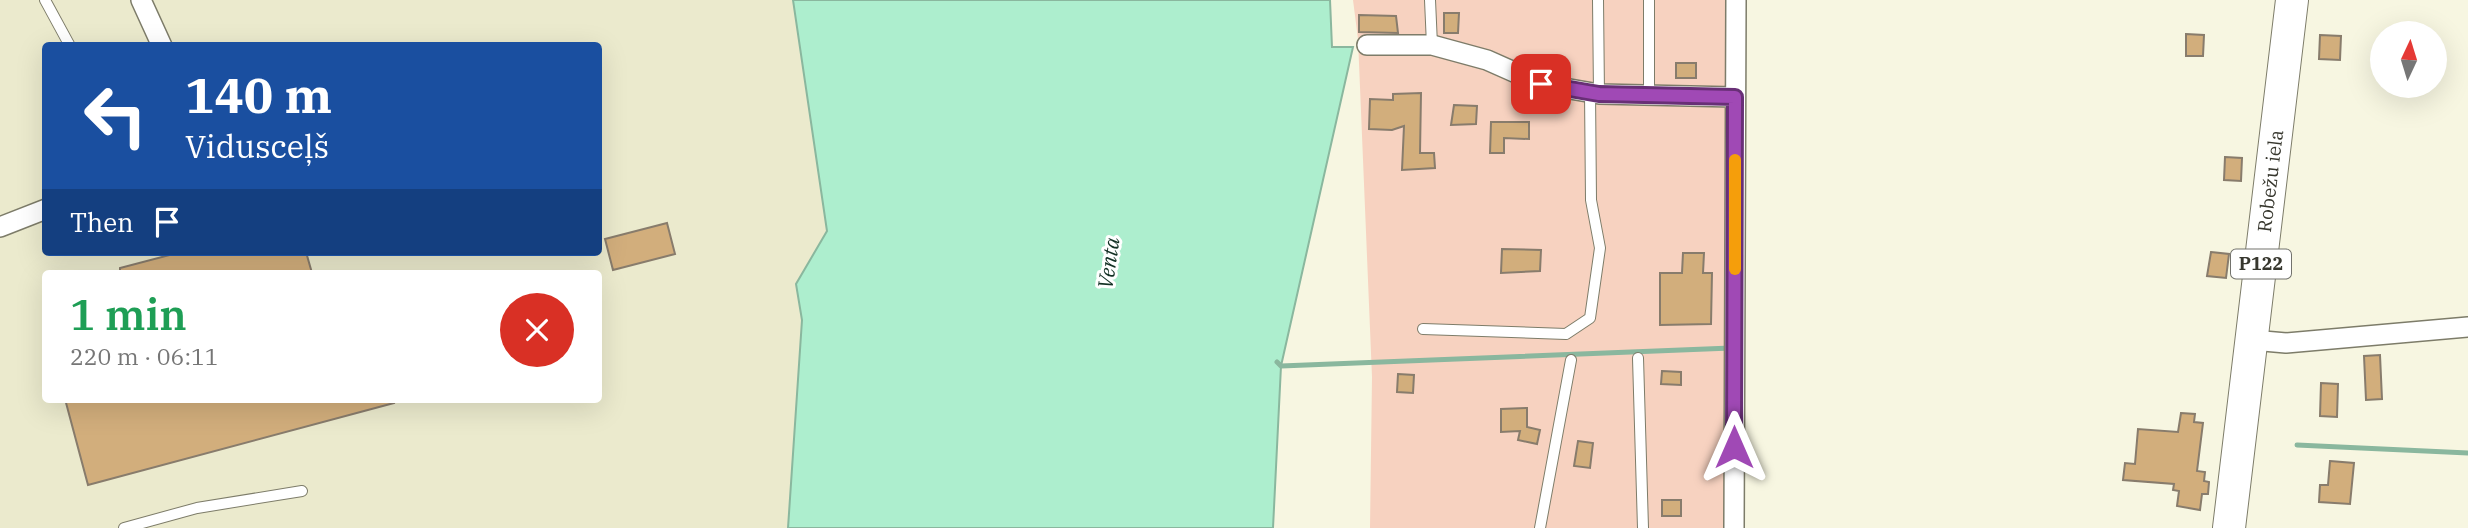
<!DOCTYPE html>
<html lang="en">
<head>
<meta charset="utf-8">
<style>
	:root { --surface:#fff; --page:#f2f2f2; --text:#222; --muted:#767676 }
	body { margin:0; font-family:"IBM Plex Serif",serif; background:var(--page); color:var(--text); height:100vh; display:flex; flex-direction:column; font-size:26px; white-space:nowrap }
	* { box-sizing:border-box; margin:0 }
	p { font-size:23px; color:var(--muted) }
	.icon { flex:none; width:38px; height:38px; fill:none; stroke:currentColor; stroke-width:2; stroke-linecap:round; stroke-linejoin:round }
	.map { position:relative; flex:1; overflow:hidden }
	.drawer { position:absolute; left:42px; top:270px; width:560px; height:133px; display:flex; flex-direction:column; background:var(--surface); border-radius:7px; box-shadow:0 7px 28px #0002 }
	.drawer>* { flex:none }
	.hud { position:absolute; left:42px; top:42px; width:560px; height:214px; border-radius:7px; box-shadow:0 7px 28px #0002; background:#1a4fa0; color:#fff; overflow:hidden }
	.needle { width:46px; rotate:4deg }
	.buttons { position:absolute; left:2370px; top:21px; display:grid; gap:14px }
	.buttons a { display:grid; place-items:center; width:77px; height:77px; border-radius:50%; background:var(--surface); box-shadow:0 7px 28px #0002; font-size:35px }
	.pin { position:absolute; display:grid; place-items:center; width:60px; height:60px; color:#fff; margin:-30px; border-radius:14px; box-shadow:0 4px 10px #0006 }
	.me { position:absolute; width:77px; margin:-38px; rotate:0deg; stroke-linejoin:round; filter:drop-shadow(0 0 5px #0008) }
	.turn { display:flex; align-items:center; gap:24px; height:147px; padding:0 28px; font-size:32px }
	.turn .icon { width:91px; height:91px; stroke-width:2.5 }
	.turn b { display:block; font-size:49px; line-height:60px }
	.then { display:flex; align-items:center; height:66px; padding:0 28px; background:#0003; gap:14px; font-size:26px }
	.round { display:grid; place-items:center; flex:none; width:74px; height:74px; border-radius:37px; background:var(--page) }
	.overview { display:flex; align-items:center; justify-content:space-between; height:119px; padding:0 28px }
	h1 { font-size:42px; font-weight:600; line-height:52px; color:#1e9e55 }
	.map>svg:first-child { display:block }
	.built { fill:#ebeacd; fill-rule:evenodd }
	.green { fill:#f7d2c0 }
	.water { fill:#adeece; stroke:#8ab79e; stroke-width:2 }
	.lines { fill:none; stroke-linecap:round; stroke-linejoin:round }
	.stream { stroke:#8ab79e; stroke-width:5 }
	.building { fill:#d2ae7c; stroke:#887c6c; stroke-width:2 }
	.lane-casing { stroke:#7d7c69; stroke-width:12 }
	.street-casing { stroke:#7d7c69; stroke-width:22 }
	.primary-casing { stroke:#7d7c69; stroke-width:34 }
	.lane { stroke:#fff; stroke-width:10 }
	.street { stroke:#fff; stroke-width:19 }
	.primary { stroke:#fff; stroke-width:32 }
	.route-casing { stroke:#682f76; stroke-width:18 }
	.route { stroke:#a049b5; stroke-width:12 }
	.slow { stroke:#f59e0b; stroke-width:12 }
	.labels { text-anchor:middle; stroke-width:6; stroke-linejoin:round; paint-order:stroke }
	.shield { fill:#fff; stroke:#73736d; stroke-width:2 }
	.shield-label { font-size:18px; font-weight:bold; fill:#37372e }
	.street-label { font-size:19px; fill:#37372e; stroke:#fff }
	.water-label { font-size:21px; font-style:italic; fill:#133124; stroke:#fff }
</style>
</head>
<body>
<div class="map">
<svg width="2468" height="528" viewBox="0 0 2468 528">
	<rect width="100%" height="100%" fill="#f7f6e1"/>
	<path class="built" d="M 0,0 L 793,0 L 827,231 L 796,284 L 802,320 L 788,528 L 0,528 ZM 46,46 L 598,46 L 598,252 L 46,252 ZM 46,273 L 598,273 L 598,399 L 46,399 Z"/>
	<path class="green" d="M 1353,0 L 1728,0 L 1724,528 L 1370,528 L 1372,377 L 1358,39 Z"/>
	<path class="water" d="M 793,0 L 1330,0 L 1332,47 L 1353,47 L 1281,366 L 1273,528 L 788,528 L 802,320 L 796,284 L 827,231 Z"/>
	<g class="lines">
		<path class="stream" d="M 1277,362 L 1281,366 L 1731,348
			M 2297,445 L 2468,453"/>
	</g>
	<path class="building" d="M 1444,13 L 1459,13 L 1458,33 L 1444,33 Z
		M 1359,15 L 1396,16 L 1398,33 L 1359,32 Z
		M 2186,34 L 2204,35 L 2203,56 L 2186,56 Z
		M 2320,35 L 2341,36 L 2340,60 L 2319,59 Z
		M 1676,63 L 1696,63 L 1696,78 L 1676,78 Z
		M 1421,93 L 1420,153 L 1434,153 L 1435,168 L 1402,170 L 1404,126 L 1392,130 L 1369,129 L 1370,99 L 1393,100 L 1393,94 Z
		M 1454,105 L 1477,106 L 1476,124 L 1451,125 Z
		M 1491,122 L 1529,122 L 1529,139 L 1504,138 L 1504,153 L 1490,153 Z
		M 2225,157 L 2242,158 L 2241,181 L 2224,180 Z
		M 667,223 L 675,254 L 613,270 L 605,239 Z
		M 1502,249 L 1541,250 L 1540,271 L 1501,273 Z
		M 181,252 L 306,252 L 312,273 L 120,273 L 120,268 Z
		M 2211,252 L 2229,254 L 2226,278 L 2207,276 Z
		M 1683,253 L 1704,253 L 1703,273 L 1712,273 L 1711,324 L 1660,325 L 1660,273 L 1682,273 Z
		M 2380,355 L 2382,399 L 2366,400 L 2364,356 Z
		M 1662,371 L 1681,372 L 1681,385 L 1661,384 Z
		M 1398,374 L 1414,375 L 1413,393 L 1397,392 Z
		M 2321,383 L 2338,384 L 2337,417 L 2320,416 Z
		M 65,399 L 393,399 L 394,403 L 88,485 Z
		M 1527,408 L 1527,427 L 1540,430 L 1537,444 L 1518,440 L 1520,431 L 1501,432 L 1501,409 Z
		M 2181,413 L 2195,414 L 2194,422 L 2203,423 L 2197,471 L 2205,472 L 2204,481 L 2209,482 L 2208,494 L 2202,494 L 2200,510 L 2177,506 L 2179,491 L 2173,490 L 2174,484 L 2123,480 L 2125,463 L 2135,464 L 2138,429 L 2178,432 Z
		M 1578,441 L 1593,443 L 1590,468 L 1574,466 Z
		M 2330,461 L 2354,463 L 2350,504 L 2319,502 L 2320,485 L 2328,485 Z
		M 1662,500 L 1681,500 L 1681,516 L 1662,516 Z"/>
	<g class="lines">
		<defs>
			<path id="lane" d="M 45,0 L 70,46
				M 1430,0 L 1432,45
				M 1598,0 L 1599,94
				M 1649,95 L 1649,0
				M 1423,329 L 1566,334 L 1590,318 L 1600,248 L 1591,200 L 1590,92
				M 1638,358 L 1643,528
				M 124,528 L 197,508 L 302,491
				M 1540,528 L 1571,360"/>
			<path id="street" d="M 141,0 L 162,46
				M 1367,45 L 1432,45 L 1487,60 L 1541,84 L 1599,94 L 1735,97
				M 0,227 L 46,209
				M 2252,340 L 2286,343 L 2468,327
				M 1734,528 L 1736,0"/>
			<path id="primary" d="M 2229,528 L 2292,0"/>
		</defs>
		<use href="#lane" class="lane-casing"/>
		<use href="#street" class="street-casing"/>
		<use href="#primary" class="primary-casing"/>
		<use href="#lane" class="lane"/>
		<use href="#street" class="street"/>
		<use href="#primary" class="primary"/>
	</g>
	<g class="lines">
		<defs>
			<path id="route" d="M 1541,84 L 1599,94 L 1735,97 L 1734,447"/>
		</defs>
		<use href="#route" class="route-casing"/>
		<use href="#route" class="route"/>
		<path class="slow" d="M 1735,269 L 1735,160"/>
	</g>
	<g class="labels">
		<rect class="shield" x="2231" y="249.5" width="60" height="29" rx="5"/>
		<g class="shield-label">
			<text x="2261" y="270">P122</text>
		</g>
		<g class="street-label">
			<text transform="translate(2270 181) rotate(-83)" y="7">Robežu iela</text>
		</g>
		<g class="water-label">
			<text transform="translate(1109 263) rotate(-82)" y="7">Venta</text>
		</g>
	</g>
</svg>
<div class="buttons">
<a><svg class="needle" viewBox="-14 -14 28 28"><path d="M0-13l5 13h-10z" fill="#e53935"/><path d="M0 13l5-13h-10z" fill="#767676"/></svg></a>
</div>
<div class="pin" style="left:1541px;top:84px;background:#d93025"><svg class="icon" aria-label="arrive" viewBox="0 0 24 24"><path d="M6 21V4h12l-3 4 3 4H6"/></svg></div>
<svg class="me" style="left:1734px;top:447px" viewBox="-20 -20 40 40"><path d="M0-17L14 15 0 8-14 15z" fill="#a049b5" stroke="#fff" stroke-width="4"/></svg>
<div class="hud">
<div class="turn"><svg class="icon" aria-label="left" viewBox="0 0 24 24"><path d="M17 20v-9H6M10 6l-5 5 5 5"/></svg><div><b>140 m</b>Vidusceļš</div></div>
<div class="then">Then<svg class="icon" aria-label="arrive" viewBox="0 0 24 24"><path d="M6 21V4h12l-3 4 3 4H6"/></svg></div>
</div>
<section class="drawer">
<div class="overview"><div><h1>1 min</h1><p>220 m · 06:11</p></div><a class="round" style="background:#d93025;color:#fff"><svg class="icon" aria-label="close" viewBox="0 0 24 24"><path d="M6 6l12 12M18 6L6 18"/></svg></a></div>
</section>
</div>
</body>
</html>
